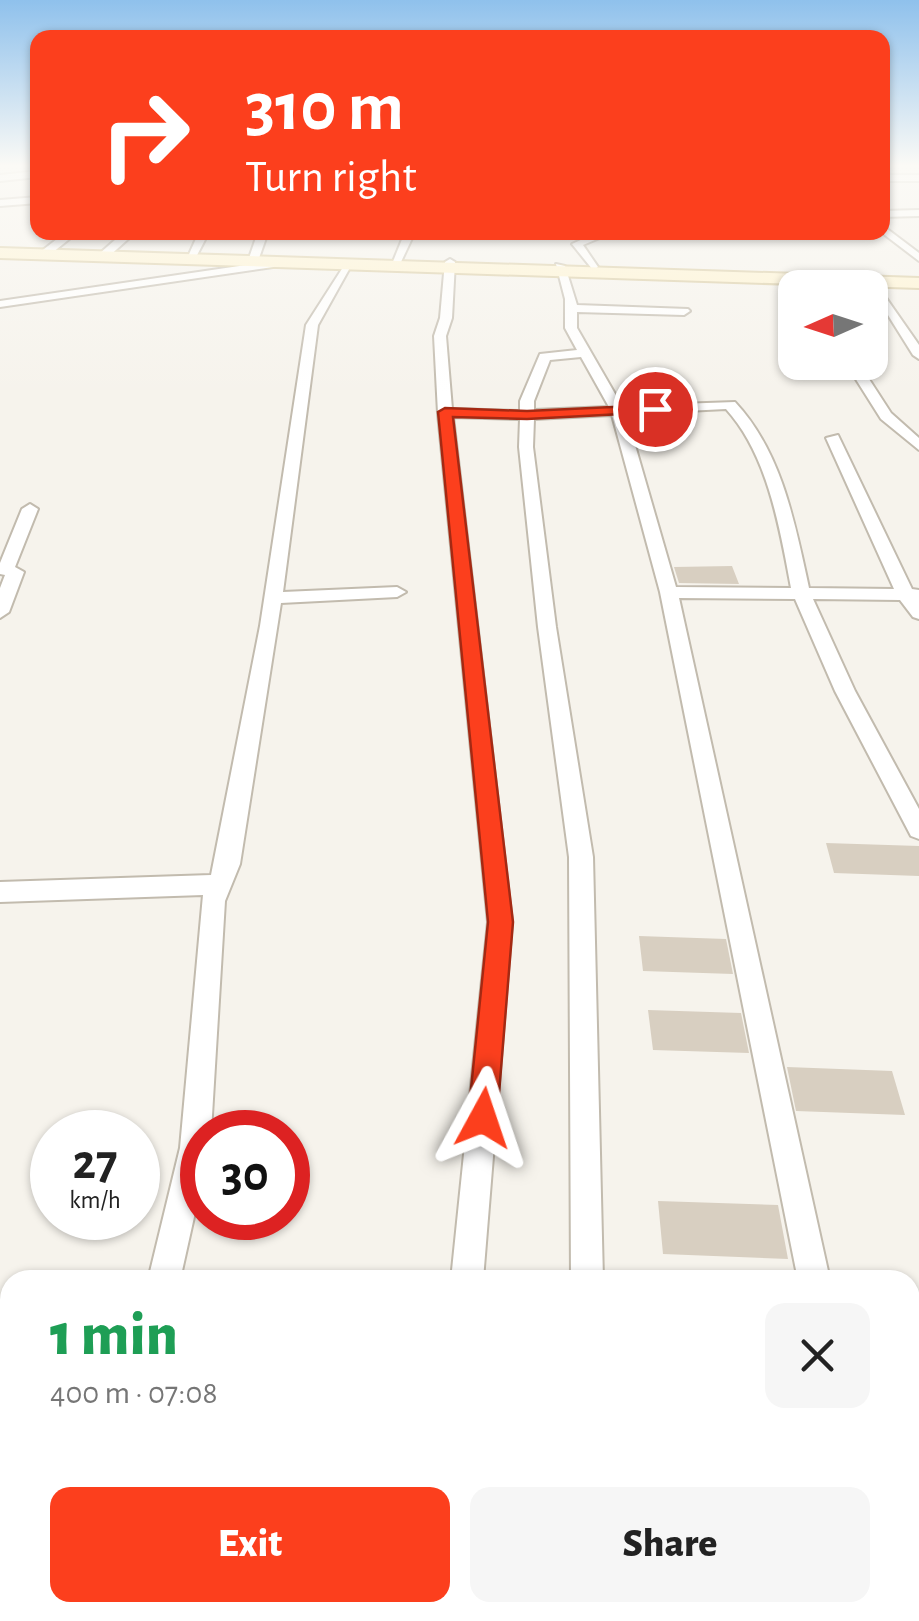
<!DOCTYPE html>
<html lang="en">
<head>
<meta charset="utf-8">
<style>
	:root { --surface:#fff; --page:#f6f6f6; --text:#222; --muted:#767676; --accent:#fc3f1d }
	body { margin:0; font-family:"Alegreya Sans",sans-serif; background:var(--page); color:var(--text); height:100vh; display:flex; flex-direction:column; font-size:38px; white-space:nowrap }
	* { box-sizing:border-box; margin:0 }
	p { font-size:32px; color:var(--muted) }
	.icon { flex:none; width:55px; height:55px; fill:none; stroke:currentColor; stroke-width:2; stroke-linecap:round; stroke-linejoin:round }
	.map { position:relative; flex:1; overflow:hidden }
	.side { position:absolute; left:0px; top:1270px; width:920px; height:352px; display:flex; flex-direction:column; background:var(--surface); border-radius:30px 30px 0 0; box-shadow:0 2px 8px #0004 }
	.side>* { flex:none }
	.banner { position:absolute; left:30px; top:30px; width:860px; height:210px; border-radius:20px; box-shadow:0 2px 8px #0004; background:#fc3f1d; color:#fff; overflow:hidden }
	.needle { width:65px; rotate:267deg }
	.buttons { position:absolute; left:778px; top:270px; display:grid; gap:20px }
	.buttons a { display:grid; place-items:center; width:110px; height:110px; border-radius:20px; background:var(--surface); box-shadow:0 2px 8px #0004; font-size:50px }
	.speed { position:absolute; left:30px; top:1110px; display:flex; gap:20px; font-size:50px; font-weight:700; text-align:center }
	.speed>* { display:grid; place-content:center; width:130px; height:130px; border-radius:50%; background:var(--surface); box-shadow:0 2px 8px #0004; line-height:1 }
	.speed small { font-size:25px; font-weight:400 }
	.speed .limit { border:15px solid #d22; background:#fff; color:#111 }
	.pin { position:absolute; display:grid; place-items:center; width:85px; height:85px; color:#fff; margin:-42px; border:5px solid #fff; border-radius:50%; box-shadow:0 2px 10px #0007 }
	.me { position:absolute; width:110px; margin:-55px; rotate:5deg; stroke-linejoin:round; filter:drop-shadow(0 0 8px #0008) }
	.turn { display:flex; align-items:center; gap:35px; height:210px; padding:0 50px; font-size:45px }
	.turn .icon { width:130px; height:130px; stroke-width:2.5 }
	.turn b { display:block; font-size:70px; line-height:85px }
	.round { display:grid; place-items:center; flex:none; width:105px; height:105px; border-radius:20px; background:var(--page) }
	.summary { display:flex; align-items:center; justify-content:space-between; height:170px; padding:0 50px }
	h1 { font-size:60px; font-weight:800; line-height:75px; color:#1e9e55 }
	.action { display:flex; gap:20px; margin-top:auto; padding:20px 50px }
	.action a { flex:1; height:115px; border-radius:20px; background:var(--accent); color:#fff; font-size:40px; font-weight:800; line-height:115px; text-align:center }
	.action a+a { background:var(--page); color:var(--text) }
	.map>svg:first-child { display:block }
	.building { fill:#d8cfc1 }
	.lines { fill:none; stroke-linecap:round; stroke-linejoin:round }
	.street-casing { stroke:#c2bbae; stroke-width:4 }
	.secondary-casing { stroke:#d6c79b; stroke-width:4 }
	.street { fill:#fff; fill-rule:evenodd }
	.secondary { fill:#fff3cd; fill-rule:evenodd }
	.route { fill:#fc3f1d; stroke:#a42913; stroke-width:2.5 }
</style>
</head>
<body>
<div class="map">
<svg width="919" height="1621" viewBox="0 0 919 1621">
	<rect width="100%" height="100%" fill="#f6f3ec"/>
	<path class="building" d="M 732,566 L 739,584 L 679,583 L 674,567 Z
		M 826,843 L 919,846 L 919,876 L 834,873 Z
		M 639,936 L 726,939 L 733,974 L 643,971 Z
		M 648,1010 L 741,1013 L 749,1053 L 653,1050 Z
		M 787,1067 L 892,1071 L 905,1115 L 796,1111 Z
		M 658,1201 L 778,1205 L 788,1259 L 663,1254 Z"/>
	<g class="lines">
		<defs>
			<path id="street" d="M 38,171 L 38,177 L 0,181 L 0,175 Z
				M 882,175 L 919,175 L 919,181 L 882,181 Z
				M 38,197 L 38,203 L 0,206 L 0,200 Z
				M 919,210 L 919,216 L 882,217 L 882,211 Z
				M 882,225 L 919,253 L 919,261 L 881,232 Z
				M 66,232 L 78,232 L 47,257 L 39,257 L 39,253 Z
				M 124,232 L 136,232 L 107,258 L 99,258 L 99,254 Z
				M 199,232 L 209,232 L 194,261 L 186,261 Z
				M 258,232 L 268,232 L 258,261 L 254,264 L 290,259 L 294,264 L 0,307 L 0,301 L 253,264 L 248,261 Z
				M 405,232 L 415,232 L 400,264 L 392,264 Z
				M 598,232 L 614,232 L 583,245 L 598,267 L 593,270 L 572,244 Z
				M 450,259 L 455,262 L 452,318 L 446,336 L 452,409 L 520,411 L 520,401 L 540,354 L 577,350 L 565,328 L 565,299 L 556,264 L 565,266 L 577,305 L 688,309 L 690,311 L 684,315 L 577,312 L 577,328 L 622,406 L 735,402 C 782,452 795,524 809,588 L 894,589 L 826,438 L 838,435 L 912,589 L 919,590 L 919,619 L 913,617 L 900,600 L 813,599 L 855,691 L 919,809 L 919,839 L 911,836 L 835,691 L 795,599 L 679,598 L 830,1280 L 798,1280 L 660,592 L 612,415 L 534,419 L 533,447 L 556,627 L 593,857 L 603,1280 L 571,1280 L 569,857 L 538,627 L 519,447 L 520,419 L 453,417 L 512,922 L 483,1280 L 451,1280 L 488,922 L 438,413 L 434,336 L 440,318 L 445,262 ZM 581,357 L 609,407 L 534,410 L 534,401 L 550,360 ZM 726,409 C 768,455 780,529 791,588 L 676,587 L 626,414 Z
				M 347,261 L 352,264 L 318,325 L 283,592 L 397,587 L 406,592 L 397,597 L 281,603 L 240,864 L 225,901 L 211,1132 L 202,1132 L 202,1181 L 180,1280 L 148,1280 L 180,1148 L 203,895 L 0,902 L 0,882 L 211,875 L 260,626 L 306,325 Z
				M 868,272 L 919,345 L 919,359 L 913,355 L 863,275 Z
				M 845,362 L 858,362 L 891,413 L 919,438 L 919,450 L 881,419 Z
				M 30,504 L 38,509 L 15,567 L 24,572 L 9,612 L 0,618 L 0,588 L 5,575 L 0,574 L 0,563 L 22,509 Z
				M 31,1612 L 71,1612 L 67,1621 L 27,1621 Z
				M 409,1612 L 449,1612 L 448,1621 L 408,1621 Z
				M 575,1612 L 615,1612 L 616,1621 L 576,1621 Z
				M 863,1612 L 903,1612 L 905,1621 L 865,1621 Z"/>
			<path id="secondary" d="M 0,248 L 919,278 L 919,288 L 0,258 Z"/>
		</defs>
		<use href="#street" class="street-casing"/>
		<use href="#secondary" class="secondary-casing"/>
		<use href="#street" class="street"/>
		<use href="#secondary" class="secondary"/>
	</g>
	<linearGradient id="sky" x2="0" y2="1"><stop stop-color="#8fc1ec"/><stop offset="0.42" stop-color="#fbfaf6"/><stop offset="1" stop-color="#fbfaf6" stop-opacity="0"/></linearGradient>
	<rect width="919" height="394" fill="url(#sky)"/>
	<path class="route" d="M 655,405 L 660,406 L 660,412 L 527,419 L 453,417 L 513,922 L 497,1118 L 493,1128 L 483,1133 L 472,1128 L 468,1118 L 488,922 L 438,412 L 445,408 L 527,411 Z"/>
</svg>
<div class="buttons">
<a><svg class="needle" viewBox="-14 -14 28 28"><path d="M0-13l5 13h-10z" fill="#e53935"/><path d="M0 13l5-13h-10z" fill="#767676"/></svg></a>
</div>
<div class="speed"><div>27<small>km/h</small></div><div class="limit">30</div></div>
<div class="pin" style="left:655px;top:409px;background:#d93025"><svg class="icon" aria-label="arrive" viewBox="0 0 24 24"><path d="M6 21V4h12l-3 4 3 4H6"/></svg></div>
<svg class="me" style="left:483px;top:1118px" viewBox="-20 -20 40 40"><path d="M0-17L14 15 0 8-14 15z" fill="#fc3f1d" stroke="#fff" stroke-width="4"/></svg>
<div class="banner">
<div class="turn"><svg class="icon" aria-label="right" viewBox="0 0 24 24"><path d="M7 20v-9h11M14 6l5 5-5 5"/></svg><div><b>310 m</b>Turn right</div></div>
</div>
<section class="side">
<div class="summary"><div><h1>1 min</h1><p>400 m · 07:08</p></div><a class="round"><svg class="icon" aria-label="close" viewBox="0 0 24 24"><path d="M6 6l12 12M18 6L6 18"/></svg></a></div>
<div class="action"><a>Exit</a><a>Share</a></div>
</section>
</div>
</body>
</html>
